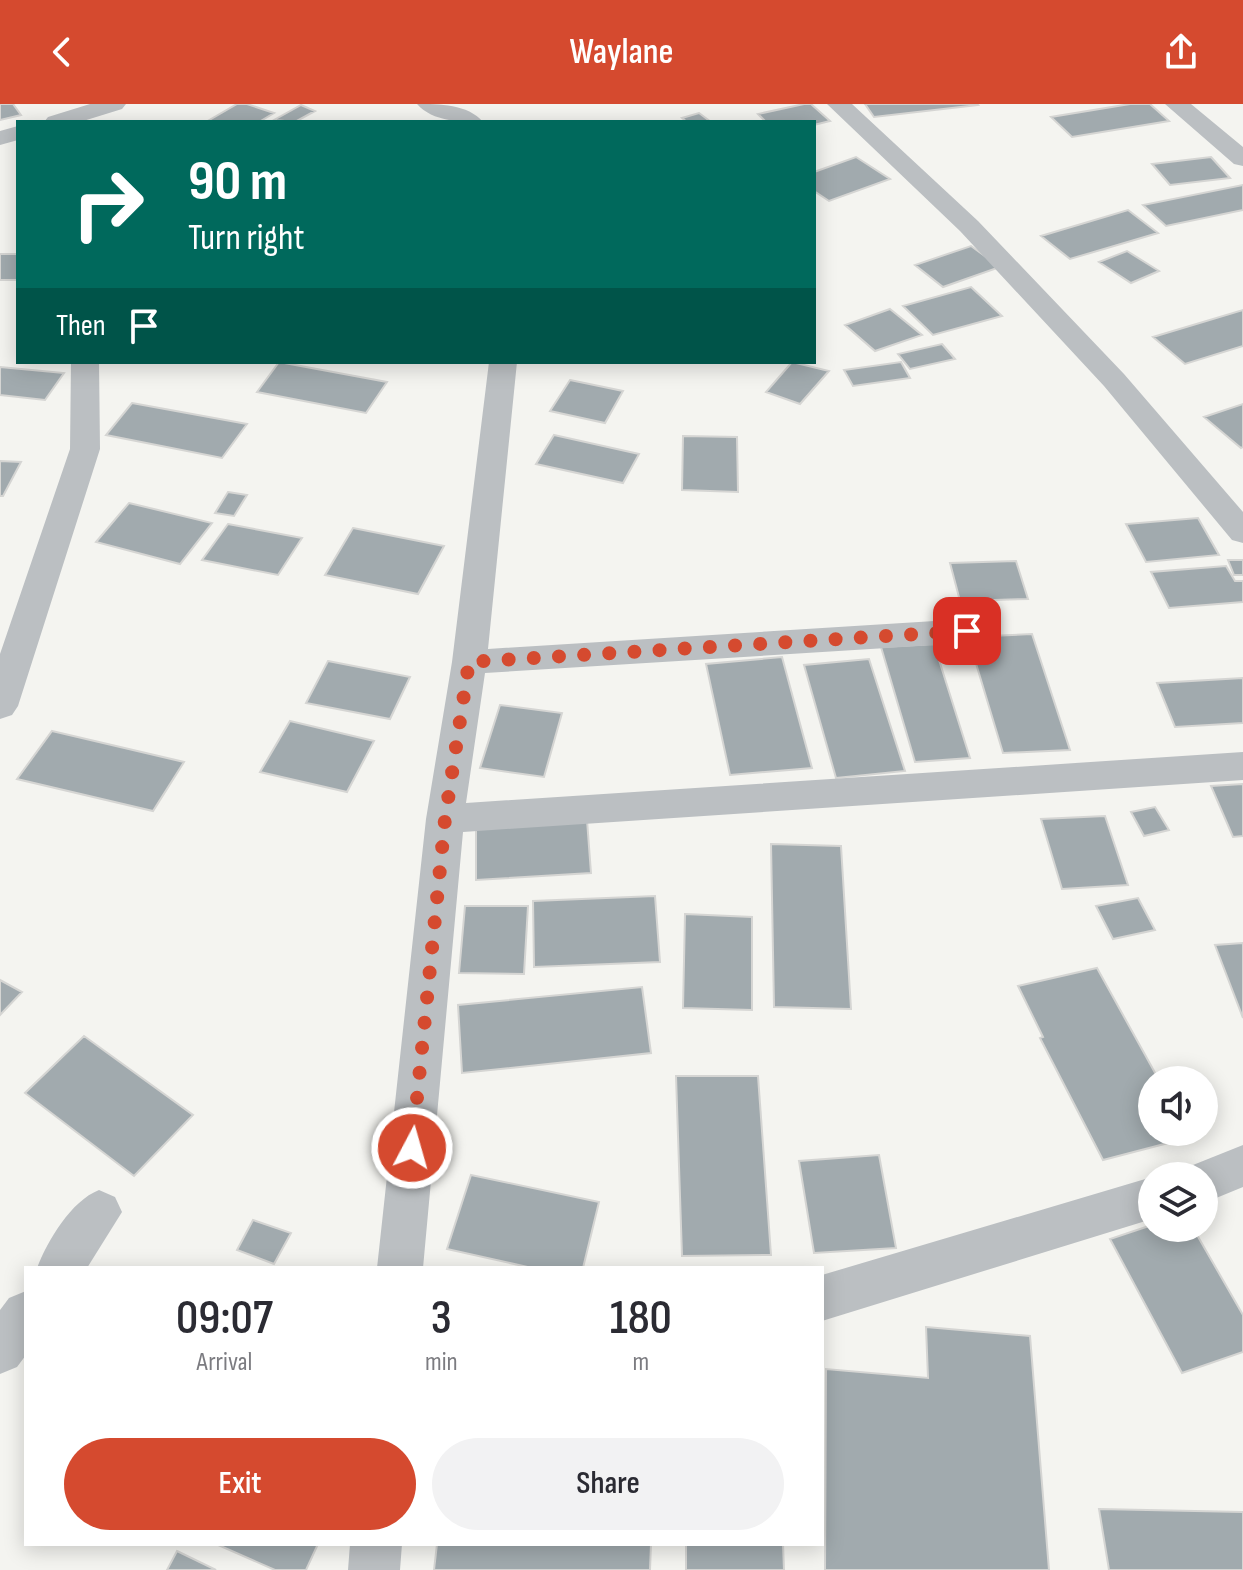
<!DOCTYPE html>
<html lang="en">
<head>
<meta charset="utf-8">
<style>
	:root { --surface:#fff; --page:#f2f2f3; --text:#2b2b33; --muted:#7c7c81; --accent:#d54a2f }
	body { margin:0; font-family:"Sofia Sans Condensed",sans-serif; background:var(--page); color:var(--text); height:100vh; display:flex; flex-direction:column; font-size:30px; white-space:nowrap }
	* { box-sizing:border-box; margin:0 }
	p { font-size:26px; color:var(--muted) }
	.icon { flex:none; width:44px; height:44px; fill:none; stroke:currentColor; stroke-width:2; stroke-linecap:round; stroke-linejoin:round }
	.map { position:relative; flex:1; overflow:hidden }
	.panel { position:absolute; left:24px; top:1162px; width:800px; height:280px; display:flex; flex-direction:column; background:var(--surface); border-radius:0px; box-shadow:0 4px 20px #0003 }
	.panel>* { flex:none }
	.guide { position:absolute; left:16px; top:16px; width:800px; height:244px; border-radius:0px; box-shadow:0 4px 20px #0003; background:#00695c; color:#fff; overflow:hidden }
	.buttons { position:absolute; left:1138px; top:962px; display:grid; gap:16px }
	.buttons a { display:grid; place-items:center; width:80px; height:80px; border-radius:50%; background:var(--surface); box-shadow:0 4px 20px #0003; font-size:40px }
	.pin { position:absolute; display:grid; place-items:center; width:68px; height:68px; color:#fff; margin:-34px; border-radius:16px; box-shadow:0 4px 12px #0006 }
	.me { position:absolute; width:88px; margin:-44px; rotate:6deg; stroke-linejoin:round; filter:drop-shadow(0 0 6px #0008) }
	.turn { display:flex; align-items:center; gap:28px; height:168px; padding:0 40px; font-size:36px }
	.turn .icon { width:104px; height:104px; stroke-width:2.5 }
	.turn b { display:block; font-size:56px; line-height:68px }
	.then { display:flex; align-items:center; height:76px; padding:0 40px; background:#0003; gap:16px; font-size:30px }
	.eta { display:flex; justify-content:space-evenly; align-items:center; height:136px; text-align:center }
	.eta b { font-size:48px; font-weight:600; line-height:56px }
	.cta { display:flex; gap:16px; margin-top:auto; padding:16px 40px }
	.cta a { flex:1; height:92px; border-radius:48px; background:var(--accent); color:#fff; font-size:32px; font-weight:600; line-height:92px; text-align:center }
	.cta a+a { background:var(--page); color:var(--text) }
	header { display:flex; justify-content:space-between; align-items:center; height:104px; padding:0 40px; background:var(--accent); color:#fff; font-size:36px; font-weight:600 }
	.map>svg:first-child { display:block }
	.building { fill:#a1aaae; stroke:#d5d5d3; stroke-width:2 }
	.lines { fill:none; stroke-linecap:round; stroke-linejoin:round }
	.minor { fill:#bbbfc2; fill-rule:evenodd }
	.route { stroke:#d54a2f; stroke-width:14; stroke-dasharray:0 25.2 }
</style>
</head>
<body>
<header><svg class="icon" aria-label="back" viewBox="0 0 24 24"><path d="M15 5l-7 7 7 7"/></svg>Waylane<svg class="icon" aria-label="share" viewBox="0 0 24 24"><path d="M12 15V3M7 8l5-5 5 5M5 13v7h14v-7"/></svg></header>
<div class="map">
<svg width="1243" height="1466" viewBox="0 0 1243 1466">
	<rect width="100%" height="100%" fill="#f4f4f0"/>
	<path class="building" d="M 0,0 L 13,0 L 21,11 L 0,16 Z
		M 237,0 L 247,0 L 274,9 L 259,18 L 206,18 Z
		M 804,0 L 811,0 L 830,17 L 814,21 L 814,18 L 766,18 L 758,10 Z
		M 865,0 L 977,0 L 978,1 L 874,13 Z
		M 1130,0 L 1150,0 L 1169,17 L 1072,33 L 1051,13 Z
		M 301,1 L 315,7 L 295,18 L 274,16 Z
		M 699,9 L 711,18 L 687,18 L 682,14 Z
		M 856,53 L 890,75 L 829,97 L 814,87 L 814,68 Z
		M 1211,53 L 1230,74 L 1170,81 L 1152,60 Z
		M 1243,81 L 1243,106 L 1166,122 L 1143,101 Z
		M 1128,106 L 1158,129 L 1070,155 L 1041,132 Z
		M 971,142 L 1000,163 L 943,183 L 915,161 Z
		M 1127,147 L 1159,167 L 1131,179 L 1099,158 Z
		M 0,150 L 18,150 L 18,176 L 0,176 Z
		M 971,183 L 1002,212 L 933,231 L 903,202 Z
		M 890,205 L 922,231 L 875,247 L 845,221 Z
		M 1243,206 L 1243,242 L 1185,260 L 1153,233 Z
		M 942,240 L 955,255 L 910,265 L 898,250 Z
		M 279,258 L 387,278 L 366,309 L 257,288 Z
		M 792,258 L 829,267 L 800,300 L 766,288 Z
		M 901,258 L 910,274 L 853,282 L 844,266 Z
		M 0,263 L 64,269 L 45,296 L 0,291 Z
		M 570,276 L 623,287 L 605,319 L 550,307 Z
		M 132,299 L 247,320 L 222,354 L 106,331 Z
		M 1243,300 L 1243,343 L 1241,344 L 1204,313 Z
		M 554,331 L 639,350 L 623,379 L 536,360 Z
		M 683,332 L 737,333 L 738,388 L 682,386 Z
		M 0,357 L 21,358 L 3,392 L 0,392 Z
		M 228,388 L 247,391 L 234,412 L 215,409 Z
		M 129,399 L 212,419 L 180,460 L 96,438 Z
		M 1198,414 L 1219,451 L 1146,458 L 1126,420 Z
		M 228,420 L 302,434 L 278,471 L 202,456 Z
		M 353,424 L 444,442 L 418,490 L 325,471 Z
		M 1228,456 L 1243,456 L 1243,471 L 1234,471 Z
		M 1016,457 L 1028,495 L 960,497 L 950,459 Z
		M 1226,462 L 1235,477 L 1243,477 L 1243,498 L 1169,504 L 1151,468 Z
		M 1032,530 L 1070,646 L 1003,649 L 968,533 Z
		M 934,540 L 970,654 L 915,658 L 881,543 Z
		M 782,553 L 812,664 L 730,671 L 706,560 Z
		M 869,555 L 905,667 L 836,674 L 804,561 Z
		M 328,557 L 410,573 L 390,615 L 306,599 Z
		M 1243,574 L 1243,619 L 1175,623 L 1157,579 Z
		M 500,601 L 562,609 L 544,673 L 480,664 Z
		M 290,617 L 374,637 L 347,688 L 260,668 Z
		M 52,627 L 184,658 L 153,707 L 17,675 Z
		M 1243,680 L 1243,732 L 1233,733 L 1211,682 Z
		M 1155,703 L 1169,726 L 1144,732 L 1131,708 Z
		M 1105,712 L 1128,781 L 1062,785 L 1041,715 Z
		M 587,716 L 591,769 L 476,776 L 476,723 Z
		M 771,740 L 841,742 L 851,905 L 774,903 Z
		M 655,792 L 660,858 L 534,863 L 533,797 Z
		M 1138,794 L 1155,826 L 1113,835 L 1096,802 Z
		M 465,802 L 528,802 L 524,870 L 459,869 Z
		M 685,810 L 752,813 L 752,906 L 683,904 Z
		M 1243,839 L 1243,914 L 1215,841 Z
		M 1097,864 L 1159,976 L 1152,976 L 1152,1028 L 1188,1028 L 1191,1033 L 1103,1056 L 1040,934 L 1043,933 L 1018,882 Z
		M 0,876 L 22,888 L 0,911 Z
		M 642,883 L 651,949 L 462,969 L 458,901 Z
		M 84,932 L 193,1011 L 134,1072 L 25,989 Z
		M 676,972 L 758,972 L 771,1151 L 682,1152 Z
		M 879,1051 L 896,1144 L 814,1149 L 799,1057 Z
		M 471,1071 L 599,1098 L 583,1164 L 532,1164 L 447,1145 Z
		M 253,1116 L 291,1129 L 274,1160 L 237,1146 Z
		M 1152,1121 L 1152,1124 L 1193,1124 L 1243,1211 L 1243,1248 L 1182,1269 L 1110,1135 Z
		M 926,1223 L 1030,1232 L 1049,1466 L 825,1466 L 826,1265 L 928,1274 Z
		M 1099,1405 L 1243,1408 L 1243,1466 L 1109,1466 Z
		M 216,1440 L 318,1440 L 306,1466 L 275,1466 Z
		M 437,1440 L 651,1440 L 650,1466 L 434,1466 Z
		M 686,1440 L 783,1440 L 784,1466 L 686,1466 Z
		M 177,1447 L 216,1466 L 167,1466 Z"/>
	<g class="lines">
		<path class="minor" d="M 90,0 L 126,0 L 122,5 L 80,18 L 44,18 L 48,13 Z
			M 417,0 C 439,0 468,0 483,18 C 461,18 433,18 417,0 Z
			M 827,0 L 852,0 L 978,117 L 1124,270 L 1243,408 L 1243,439 L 1232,436 L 1104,282 L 960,127 Z
			M 1165,0 L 1191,0 L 1243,43 L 1243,62 L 1234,60 Z
			M 18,22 L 18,36 L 0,41 L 0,27 Z
			M 71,258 L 99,258 L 100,345 L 18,602 L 12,611 L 0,615 L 0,550 L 70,345 Z
			M 489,258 L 517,258 L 488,545 L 967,515 L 979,519 L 984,527 L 979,535 L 967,539 L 485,569 L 466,699 L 1243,648 L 1243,676 L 463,728 L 423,1164 L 377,1164 L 426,715 L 452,558 Z
			M 1243,1041 L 1243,1083 L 1204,1099 L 1204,1072 L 1184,1072 L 1188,1063 Z
			M 1152,1073 L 1152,1115 L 822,1217 L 822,1171 Z
			M 99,1086 L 115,1093 L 122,1108 L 87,1164 L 37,1164 C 48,1136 71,1097 99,1086 Z
			M 26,1187 L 26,1251 L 17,1263 L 0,1270 L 0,1206 L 9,1194 Z
			M 350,1440 L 402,1440 L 400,1466 L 348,1466 Z"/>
	</g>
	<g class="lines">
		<path class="route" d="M 412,1044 L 445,715 L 469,558 L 967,527"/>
	</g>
</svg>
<div class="buttons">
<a><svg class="icon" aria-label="sound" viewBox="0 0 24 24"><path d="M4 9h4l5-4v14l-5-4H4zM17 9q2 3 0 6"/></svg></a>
<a><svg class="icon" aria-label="layers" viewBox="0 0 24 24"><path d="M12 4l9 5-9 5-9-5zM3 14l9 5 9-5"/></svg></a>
</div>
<div class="pin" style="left:967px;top:527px;background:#d93025"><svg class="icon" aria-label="arrive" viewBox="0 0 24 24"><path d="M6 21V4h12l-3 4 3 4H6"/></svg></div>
<svg class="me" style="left:412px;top:1044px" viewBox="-20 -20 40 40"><circle r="17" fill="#d54a2f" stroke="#fff" stroke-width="3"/><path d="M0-11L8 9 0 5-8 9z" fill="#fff"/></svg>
<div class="guide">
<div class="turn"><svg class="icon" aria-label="right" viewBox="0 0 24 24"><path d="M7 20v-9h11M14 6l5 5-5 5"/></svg><div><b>90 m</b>Turn right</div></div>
<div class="then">Then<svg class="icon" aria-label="arrive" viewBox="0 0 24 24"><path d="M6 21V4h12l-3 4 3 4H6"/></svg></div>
</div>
<section class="panel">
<div class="eta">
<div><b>09:07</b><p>Arrival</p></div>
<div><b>3</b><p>min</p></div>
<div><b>180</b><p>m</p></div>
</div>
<div class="cta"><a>Exit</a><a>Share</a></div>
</section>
</div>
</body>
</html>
